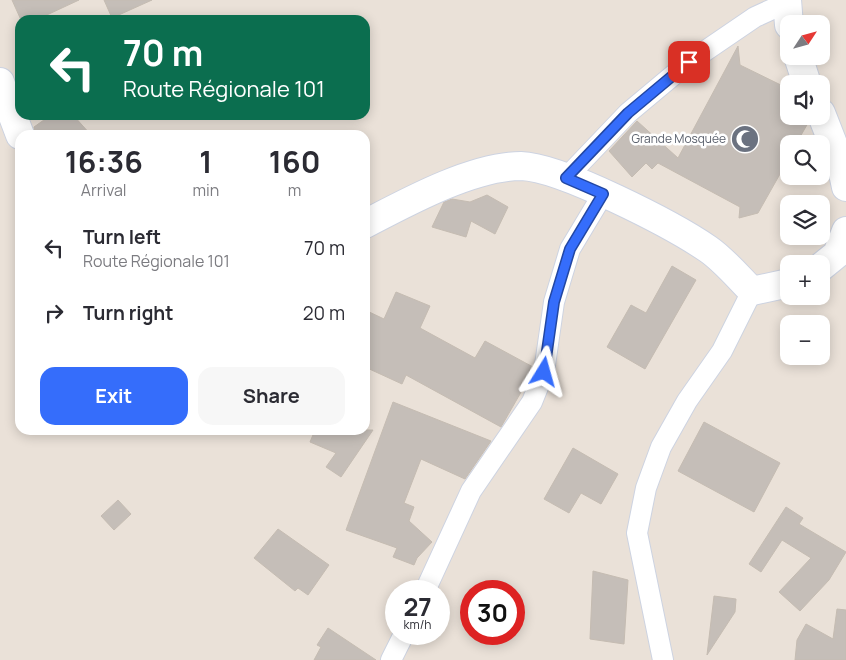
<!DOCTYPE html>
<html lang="en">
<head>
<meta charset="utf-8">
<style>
	:root { --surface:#fff; --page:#f7f7f7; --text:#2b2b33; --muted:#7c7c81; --accent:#356dfb }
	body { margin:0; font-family:Manrope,sans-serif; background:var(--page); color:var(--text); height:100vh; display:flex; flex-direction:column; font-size:19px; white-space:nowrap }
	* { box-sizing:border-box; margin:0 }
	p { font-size:16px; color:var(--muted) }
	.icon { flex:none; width:28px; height:28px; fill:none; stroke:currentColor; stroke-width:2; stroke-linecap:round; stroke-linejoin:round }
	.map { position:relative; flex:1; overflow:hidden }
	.sheet { position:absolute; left:15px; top:130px; width:355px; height:305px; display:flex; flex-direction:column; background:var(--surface); border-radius:15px; box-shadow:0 2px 12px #0003 }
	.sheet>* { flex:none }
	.banner { position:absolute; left:15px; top:15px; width:355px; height:105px; border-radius:15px; box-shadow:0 2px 12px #0003; background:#0b6e4f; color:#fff; overflow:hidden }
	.needle { width:32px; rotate:54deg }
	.controls { position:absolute; left:780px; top:15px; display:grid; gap:10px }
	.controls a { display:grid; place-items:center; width:50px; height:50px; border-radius:10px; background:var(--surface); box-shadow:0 2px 12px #0003; font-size:25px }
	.speed { position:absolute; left:385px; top:580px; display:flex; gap:10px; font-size:25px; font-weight:700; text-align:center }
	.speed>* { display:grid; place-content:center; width:65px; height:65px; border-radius:50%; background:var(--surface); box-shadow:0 2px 12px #0003; line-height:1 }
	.speed small { font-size:12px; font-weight:400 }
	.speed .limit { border:8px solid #d22; background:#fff; color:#111 }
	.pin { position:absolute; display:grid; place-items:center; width:42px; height:42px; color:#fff; margin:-21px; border-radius:10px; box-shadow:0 2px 8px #0006 }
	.me { position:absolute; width:55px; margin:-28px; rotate:8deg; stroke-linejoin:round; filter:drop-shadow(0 0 4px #0008) }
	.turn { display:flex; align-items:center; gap:18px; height:105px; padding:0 25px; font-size:22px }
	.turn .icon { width:65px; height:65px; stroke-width:2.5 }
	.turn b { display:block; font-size:35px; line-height:42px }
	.eta { display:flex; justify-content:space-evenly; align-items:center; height:85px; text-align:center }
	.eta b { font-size:30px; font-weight:700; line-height:35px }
	.button { display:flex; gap:10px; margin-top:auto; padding:10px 25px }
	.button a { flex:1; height:58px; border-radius:15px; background:var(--accent); color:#fff; font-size:20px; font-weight:700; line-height:58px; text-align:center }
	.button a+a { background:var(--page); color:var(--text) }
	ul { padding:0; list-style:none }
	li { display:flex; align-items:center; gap:15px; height:65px; padding:0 25px }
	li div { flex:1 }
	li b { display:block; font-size:19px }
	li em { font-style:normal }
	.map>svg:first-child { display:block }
	.building { fill:#c5beb8; stroke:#c5bcb2 }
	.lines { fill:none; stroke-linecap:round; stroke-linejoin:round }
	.street-casing { stroke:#cdd3e1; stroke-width:22 }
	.secondary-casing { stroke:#cdd3e1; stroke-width:30 }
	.street { stroke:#fff; stroke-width:20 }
	.secondary { stroke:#fff; stroke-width:28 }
	.route-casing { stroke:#2247a3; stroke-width:12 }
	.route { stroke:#356dfb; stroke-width:9 }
	.labels { text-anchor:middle; stroke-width:5; stroke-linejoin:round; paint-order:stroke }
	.worship-label { font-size:12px; fill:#5b616d; stroke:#fff; text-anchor:end }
</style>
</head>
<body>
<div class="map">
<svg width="846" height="660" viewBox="0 0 846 660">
	<rect width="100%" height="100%" fill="#eae1d8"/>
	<path class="building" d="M 12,0 L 79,0 L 36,20 L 21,20 Z
		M 104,0 L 152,0 L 112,18 Z
		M 738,46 L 740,65 L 789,89 L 789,116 L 806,116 L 808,123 L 796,144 L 789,144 L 789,158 L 758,213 L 739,218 L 740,207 L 658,163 L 652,169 L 646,163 L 632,177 L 609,151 L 637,121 L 678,158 Z
		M 51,115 L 73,115 L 91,135 L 35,135 L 34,127 Z
		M 487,195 L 508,207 L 495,234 L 471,221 L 466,237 L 432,227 L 444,202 L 452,199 L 470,202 Z
		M 672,266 L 696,280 L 645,369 L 607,347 L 631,305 L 646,313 Z
		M 396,292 L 430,306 L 420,328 L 475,358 L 485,341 L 533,367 L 528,380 L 501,427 L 406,375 L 402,384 L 365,367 L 365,310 L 384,319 Z
		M 393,402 L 491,441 L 465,479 L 421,459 L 404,503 L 414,507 L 409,521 L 432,542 L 417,558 L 414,565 L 393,557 L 397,548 L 346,530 Z
		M 704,422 L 780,463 L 754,512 L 678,471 Z
		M 315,430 L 373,430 L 341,477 L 326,467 L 336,453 L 310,442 Z
		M 573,448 L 618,474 L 601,504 L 581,493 L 569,513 L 544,499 Z
		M 118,500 L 131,514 L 114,530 L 101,516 Z
		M 786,507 L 803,518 L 799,524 L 846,552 L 829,580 L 800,611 L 779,592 L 811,558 L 782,540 L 761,572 L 749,564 Z
		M 278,529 L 329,565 L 308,595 L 298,588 L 295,591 L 254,558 Z
		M 593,571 L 628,580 L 624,644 L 590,639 Z
		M 714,596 L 736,599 L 735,612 L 707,655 Z
		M 837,609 L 846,610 L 846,660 L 795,660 L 797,640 L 806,624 L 833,639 Z
		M 328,628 L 376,660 L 314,660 L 321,647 L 317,645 Z"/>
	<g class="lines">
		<defs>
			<path id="street" d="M 566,178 L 628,113 L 689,62 L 755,17 L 777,7 L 786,5
				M 425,591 L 471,491 L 532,402 L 544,372 L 554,302 L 570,249 L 603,194
				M 391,660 L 404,634
				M 663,660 L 637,533 L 646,488 L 661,447 L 687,401 L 722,351 L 752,291"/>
			<path id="secondary" d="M 787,0 L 789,25
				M 798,56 L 807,84
				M 0,82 L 20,135
				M 821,113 L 841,164 L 846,187
				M 365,224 C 407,202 473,166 521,166 C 561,167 673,225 708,249 C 724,260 738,277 752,291 L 789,283
				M 821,267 L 837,254 L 846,231"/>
		</defs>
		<use href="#street" class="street-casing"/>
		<use href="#secondary" class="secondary-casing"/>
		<use href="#street" class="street"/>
		<use href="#secondary" class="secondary"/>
	</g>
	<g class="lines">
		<defs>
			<path id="route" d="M 544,372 L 554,302 L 570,249 L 603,194 L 566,178 L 628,113 L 689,62"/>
		</defs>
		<use href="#route" class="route-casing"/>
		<use href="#route" class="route"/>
	</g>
	<defs>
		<symbol id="mosque-disc" viewBox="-11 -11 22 22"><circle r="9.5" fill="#6b7280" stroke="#fff"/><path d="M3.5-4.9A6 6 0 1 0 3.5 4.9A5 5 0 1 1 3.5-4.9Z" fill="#fff"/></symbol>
	</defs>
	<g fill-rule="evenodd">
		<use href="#mosque-disc" x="729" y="123" width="32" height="32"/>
	</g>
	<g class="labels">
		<g class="worship-label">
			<text x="726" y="143">Grande Mosquée</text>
		</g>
	</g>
</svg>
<div class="controls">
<a><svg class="needle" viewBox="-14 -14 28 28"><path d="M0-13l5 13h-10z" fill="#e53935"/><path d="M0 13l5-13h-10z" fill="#7c7c81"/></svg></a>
<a><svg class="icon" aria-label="sound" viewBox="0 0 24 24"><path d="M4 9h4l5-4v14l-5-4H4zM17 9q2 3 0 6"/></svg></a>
<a><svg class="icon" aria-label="search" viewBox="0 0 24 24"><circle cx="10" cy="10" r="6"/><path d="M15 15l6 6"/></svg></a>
<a><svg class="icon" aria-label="layers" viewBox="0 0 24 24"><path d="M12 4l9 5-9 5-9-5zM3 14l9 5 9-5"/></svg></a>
<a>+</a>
<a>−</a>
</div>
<div class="speed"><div>27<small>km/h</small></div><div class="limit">30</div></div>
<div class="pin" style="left:689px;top:62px;background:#d93025"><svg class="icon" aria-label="arrive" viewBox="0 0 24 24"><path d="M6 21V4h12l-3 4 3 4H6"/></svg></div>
<svg class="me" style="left:544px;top:372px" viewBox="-20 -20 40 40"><path d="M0-17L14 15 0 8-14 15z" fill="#356dfb" stroke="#fff" stroke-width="4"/></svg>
<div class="banner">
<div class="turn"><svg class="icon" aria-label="left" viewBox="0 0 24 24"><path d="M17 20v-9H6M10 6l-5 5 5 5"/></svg><div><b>70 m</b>Route Régionale 101</div></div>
</div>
<section class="sheet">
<div class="eta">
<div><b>16:36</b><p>Arrival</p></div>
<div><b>1</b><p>min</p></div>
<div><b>160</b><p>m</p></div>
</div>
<ul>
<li><svg class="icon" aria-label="left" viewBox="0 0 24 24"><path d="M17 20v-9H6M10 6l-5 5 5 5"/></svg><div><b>Turn left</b><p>Route Régionale 101</p></div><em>70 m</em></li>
<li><svg class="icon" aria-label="right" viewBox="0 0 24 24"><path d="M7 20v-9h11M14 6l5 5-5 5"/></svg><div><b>Turn right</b></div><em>20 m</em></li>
</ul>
<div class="button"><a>Exit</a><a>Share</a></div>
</section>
</div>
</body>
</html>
